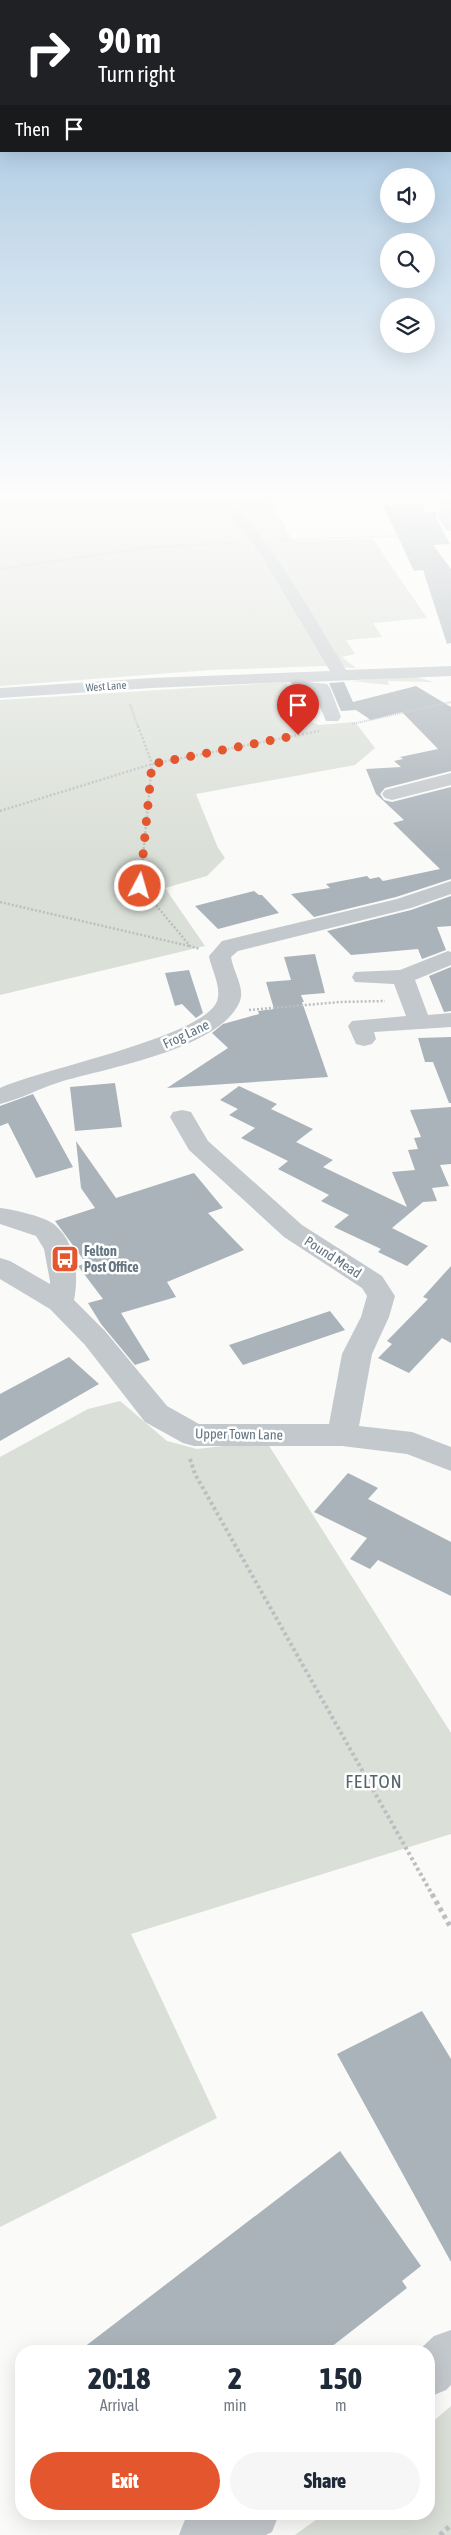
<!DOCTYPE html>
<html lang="en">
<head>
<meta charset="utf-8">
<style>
	:root { --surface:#fff; --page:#f6f6f7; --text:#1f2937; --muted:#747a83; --accent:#e4572e }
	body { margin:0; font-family:"Asap Condensed",sans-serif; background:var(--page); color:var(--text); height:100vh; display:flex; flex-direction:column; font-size:19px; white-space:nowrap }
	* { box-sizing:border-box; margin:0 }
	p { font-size:16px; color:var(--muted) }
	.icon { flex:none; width:28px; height:28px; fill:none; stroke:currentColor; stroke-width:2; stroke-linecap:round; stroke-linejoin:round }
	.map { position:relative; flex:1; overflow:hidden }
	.side { position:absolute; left:15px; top:2345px; width:420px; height:175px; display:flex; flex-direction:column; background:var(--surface); border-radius:20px; box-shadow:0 5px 20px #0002 }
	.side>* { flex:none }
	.guide { position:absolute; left:0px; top:0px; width:451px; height:152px; box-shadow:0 5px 20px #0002; background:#202124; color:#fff; overflow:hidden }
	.controls { position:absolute; left:380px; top:168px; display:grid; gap:10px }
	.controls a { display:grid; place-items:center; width:55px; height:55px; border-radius:50%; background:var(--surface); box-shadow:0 5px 20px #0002; font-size:25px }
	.pin { position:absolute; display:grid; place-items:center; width:42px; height:42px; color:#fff; margin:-51px -21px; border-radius:50% 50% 50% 0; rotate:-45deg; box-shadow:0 0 5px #0007 }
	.pin .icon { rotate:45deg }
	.me { position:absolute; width:55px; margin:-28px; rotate:6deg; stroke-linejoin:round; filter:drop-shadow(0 0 4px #0008) }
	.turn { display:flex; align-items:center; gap:18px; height:105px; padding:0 15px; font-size:22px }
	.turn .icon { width:65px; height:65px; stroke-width:2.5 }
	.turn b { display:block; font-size:35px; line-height:42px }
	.then { display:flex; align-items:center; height:48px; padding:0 15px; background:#0003; gap:10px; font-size:19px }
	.eta { display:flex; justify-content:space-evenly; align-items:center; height:85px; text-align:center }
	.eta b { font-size:30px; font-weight:800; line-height:35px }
	.primary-button { display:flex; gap:10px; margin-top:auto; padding:10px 15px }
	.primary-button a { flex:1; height:58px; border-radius:30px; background:var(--accent); color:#fff; font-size:20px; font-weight:800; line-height:58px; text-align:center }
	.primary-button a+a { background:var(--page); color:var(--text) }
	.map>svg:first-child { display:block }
	.green { fill:#dadfd7 }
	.building { fill:#aab3b9 }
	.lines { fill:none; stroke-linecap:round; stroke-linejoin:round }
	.path-far3 { stroke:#bbbfc2; stroke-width:2; stroke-dasharray:1 1; stroke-linecap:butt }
	.path-far2 { stroke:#bbbfc2; stroke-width:2.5; stroke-dasharray:2 2; stroke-linecap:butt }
	.path-far1 { stroke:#bbbfc2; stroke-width:4; stroke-dasharray:3 3; stroke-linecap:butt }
	.path { stroke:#bbbfc2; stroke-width:5; stroke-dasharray:4 4; stroke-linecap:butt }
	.minor { fill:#c3c8cc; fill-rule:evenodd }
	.route { stroke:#e4572e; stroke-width:9; stroke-dasharray:0 16.2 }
	.labels { text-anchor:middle; stroke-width:5; stroke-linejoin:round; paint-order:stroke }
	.far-street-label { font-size:11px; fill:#657683; stroke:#fff }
	.street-label { font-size:14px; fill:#657683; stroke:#fff }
	.poi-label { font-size:14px; font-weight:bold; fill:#657683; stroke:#fff; text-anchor:start }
	.near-quarter-label { font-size:19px; letter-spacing:1px; fill:#57646e; stroke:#fff }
</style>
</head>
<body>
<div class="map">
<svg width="451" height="2535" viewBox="0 0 451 2535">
	<rect width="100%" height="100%" fill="#fafaf8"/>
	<path class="green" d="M 0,499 L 269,499 L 293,541 L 373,539 L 427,618 L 373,623 L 382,637 L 346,640 L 355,654 L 342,657 L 356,668 L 322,666 L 211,670 L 0,686 Z
		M 413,676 L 434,682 L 388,681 L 389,685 L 351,681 Z
		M 286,682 L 300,717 L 319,725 L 355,722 L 375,748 L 355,765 L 196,794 L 218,848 L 225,858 L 207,876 L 165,888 L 205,946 L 0,995 L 0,700 Z
		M 120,1401 L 167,1441 L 197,1449 L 266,1441 L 451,1733 L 451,1834 L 131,1934 L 217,2118 L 0,2227 L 0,1457 L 88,1409 Z
		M 451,2406 L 451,2535 L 295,2535 L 324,2514 L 429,2514 L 429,2425 Z"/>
	<path class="building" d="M 383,505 L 423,505 L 425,512 L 437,512 L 436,518 L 450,544 L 433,545 L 451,569 L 451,643 L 447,644 L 423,570 L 414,571 Z
		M 344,682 L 353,702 L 416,686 L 451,707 L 451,771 L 385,788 L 380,794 L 384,800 L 392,802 L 451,787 L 451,879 L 396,897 L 314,917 L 291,894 L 330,888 L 326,884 L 367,876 L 370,879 L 379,877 L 383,881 L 440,869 L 393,823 L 404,820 L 376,794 L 366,769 L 401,767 L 394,761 L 403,759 L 400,757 L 438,749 L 402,712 L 371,720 L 356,710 L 341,711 L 329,683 Z
		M 254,891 L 259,895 L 262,895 L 279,913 L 218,929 L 195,906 Z
		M 451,896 L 451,926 L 437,927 L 446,950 L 422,959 L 418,949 L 351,955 L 327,931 L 411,910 Z
		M 315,954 L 325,993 L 301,995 L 304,1002 L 302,1002 L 328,1077 L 167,1088 L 228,1048 L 212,1033 L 223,1024 L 259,1014 L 258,1011 L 274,1009 L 266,982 L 291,980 L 284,957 Z
		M 451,967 L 451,1011 L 444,1012 L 429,976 Z
		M 189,970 L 203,1013 L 196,1018 L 182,1004 L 175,1006 L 165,973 Z
		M 451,1037 L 451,1103 L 449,1103 L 433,1062 L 425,1062 L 418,1038 Z
		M 115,1083 L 122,1127 L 75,1131 L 70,1087 Z
		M 239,1086 L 277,1104 L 271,1109 L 313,1129 L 296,1142 L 333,1160 L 323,1167 L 407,1207 L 392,1172 L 415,1170 L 408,1150 L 418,1149 L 414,1138 L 421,1137 L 410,1110 L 451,1107 L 451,1164 L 440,1165 L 449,1186 L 432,1188 L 437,1201 L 423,1202 L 392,1228 L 428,1246 L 407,1266 L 378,1252 L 381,1249 L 334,1227 L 349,1215 L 321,1201 L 329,1195 L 278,1169 L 288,1161 L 241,1138 L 255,1128 L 229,1115 L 238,1109 L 220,1100 Z
		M 33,1094 L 73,1167 L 36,1178 L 8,1123 L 0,1126 L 0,1106 Z
		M 76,1141 L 116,1198 L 194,1173 L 223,1208 L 208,1213 L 244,1250 L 167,1282 L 176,1297 L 121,1313 L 150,1360 L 135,1365 L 101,1324 L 88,1303 L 103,1299 L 78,1266 L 86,1263 L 55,1221 L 95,1208 L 81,1188 Z
		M 451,1266 L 451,1343 L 442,1338 L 409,1373 L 378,1358 L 392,1344 L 387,1341 L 428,1299 L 423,1297 Z
		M 330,1311 L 345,1330 L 243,1365 L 229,1345 Z
		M 69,1357 L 99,1384 L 0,1441 L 0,1394 Z
		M 348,1473 L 378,1488 L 368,1499 L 451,1542 L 451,1596 L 378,1560 L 370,1569 L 350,1559 L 367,1538 L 314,1512 Z
		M 422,2011 L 451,2059 L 451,2262 L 337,2054 Z
		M 340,2151 L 421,2266 L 402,2281 L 407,2288 L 326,2351 L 79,2351 Z"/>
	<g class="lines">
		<path class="path-far3" d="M 281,540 L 432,535
			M 0,569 L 152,547 L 235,543
			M 130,704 L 138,727
			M 352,724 L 451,702"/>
		<path class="path-far2" d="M 138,726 L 152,764 L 140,886 L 190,946 L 200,949
			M 0,811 L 152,764 L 319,731
			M 0,902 L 189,946
			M 249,1010 L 340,1002 L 385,1001"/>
		<path class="path-far1" d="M 190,1459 L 195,1474 L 433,1896"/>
		<path class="path" d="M 432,1894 L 451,1928
			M 440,2535 L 451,2525"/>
		<path class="minor" d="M 215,499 L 230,499 C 277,551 310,611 346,670 L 451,666 L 451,676 L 307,682 L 327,684 L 330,688 L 341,717 L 338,721 L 326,721 L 314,693 L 296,693 L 291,682 L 151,688 L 0,698 L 0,688 L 151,678 L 330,671 L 263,558 L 247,535 Z
			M 441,499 L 451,499 L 451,531 L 446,530 L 438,517 Z
			M 451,773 L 451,785 L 392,800 L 385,798 L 382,794 L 385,790 Z
			M 451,881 L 451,894 L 411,908 L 238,951 L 231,957 C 233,971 245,988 240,1001 C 221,1049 106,1068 60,1082 C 40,1088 21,1099 0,1104 L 0,1088 C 41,1069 204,1037 217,1001 C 222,987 211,969 209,956 L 222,941 L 397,899 Z
			M 448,951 L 451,952 L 451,965 L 415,980 L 428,1015 L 451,1013 L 451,1027 L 374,1032 L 376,1039 L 372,1044 L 364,1046 L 356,1044 L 348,1026 L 352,1021 L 406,1016 L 394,984 L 355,982 L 352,977 L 355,972 L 400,970 Z
			M 182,1110 L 191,1112 L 208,1141 L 302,1225 L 382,1276 L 395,1296 L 389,1317 L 372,1354 L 359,1426 L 412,1432 L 451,1447 L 451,1471 L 407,1454 L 342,1446 L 194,1446 L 183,1443 L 145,1422 L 85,1345 L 50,1309 L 0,1279 L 0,1258 L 10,1261 L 50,1284 L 50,1281 L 44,1249 L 36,1236 L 0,1224 L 0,1208 C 12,1209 46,1217 55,1225 C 76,1243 79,1275 74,1300 L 105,1331 L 167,1406 L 199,1424 L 329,1424 L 342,1354 L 361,1317 L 367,1296 L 362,1288 L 284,1237 L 189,1150 L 170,1117 L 173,1112 Z
			M 451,2330 L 451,2385 L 446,2390 L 429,2397 L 429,2351 L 418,2351 L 434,2336 Z
			M 195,2514 L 279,2514 L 272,2532 L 266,2535 L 179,2535 L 186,2517 Z"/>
	</g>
	<linearGradient id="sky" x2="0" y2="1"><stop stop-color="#96bcdc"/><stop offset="0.58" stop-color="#fdfdfc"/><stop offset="1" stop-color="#fdfdfc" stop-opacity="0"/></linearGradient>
	<rect width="451" height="854" fill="url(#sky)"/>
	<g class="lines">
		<path class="route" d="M 140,886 L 152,764 L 298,735"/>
	</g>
	<defs>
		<symbol id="bus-square" viewBox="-11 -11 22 22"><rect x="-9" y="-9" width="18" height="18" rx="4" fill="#e4572e" stroke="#fff"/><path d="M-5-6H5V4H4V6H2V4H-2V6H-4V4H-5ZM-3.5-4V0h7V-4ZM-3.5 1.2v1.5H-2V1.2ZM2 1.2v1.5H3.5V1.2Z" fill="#fff"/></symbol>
	</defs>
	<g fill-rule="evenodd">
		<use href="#bus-square" x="49" y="1243" width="32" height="32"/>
	</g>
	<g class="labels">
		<g class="far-street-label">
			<text transform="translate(106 686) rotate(-4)" y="4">West Lane</text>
		</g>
		<g class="street-label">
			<text transform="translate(186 1034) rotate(-25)" y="5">Frog Lane</text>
			<text transform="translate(333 1257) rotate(33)" y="5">Pound Mead</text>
			<text transform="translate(239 1434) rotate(1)" y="5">Upper Town Lane</text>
		</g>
		<g class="poi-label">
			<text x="84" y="1256">Felton<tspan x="84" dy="16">Post Office</tspan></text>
		</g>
		<g class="near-quarter-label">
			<text x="374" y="1788">FELTON</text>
		</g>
	</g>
</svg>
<div class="controls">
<a><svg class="icon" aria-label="sound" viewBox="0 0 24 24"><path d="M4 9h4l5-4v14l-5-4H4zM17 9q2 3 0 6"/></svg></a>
<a><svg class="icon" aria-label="search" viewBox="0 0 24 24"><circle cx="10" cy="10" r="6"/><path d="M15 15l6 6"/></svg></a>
<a><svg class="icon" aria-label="layers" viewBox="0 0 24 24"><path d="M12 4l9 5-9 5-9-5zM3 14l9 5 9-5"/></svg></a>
</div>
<div class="pin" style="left:298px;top:735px;background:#d93025"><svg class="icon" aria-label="arrive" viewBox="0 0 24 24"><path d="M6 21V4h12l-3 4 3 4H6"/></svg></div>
<svg class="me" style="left:140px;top:886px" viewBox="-20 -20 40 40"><circle r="17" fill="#e4572e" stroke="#fff" stroke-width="3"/><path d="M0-11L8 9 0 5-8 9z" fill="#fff"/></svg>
<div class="guide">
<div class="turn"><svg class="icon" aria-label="right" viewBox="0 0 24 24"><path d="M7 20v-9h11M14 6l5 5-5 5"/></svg><div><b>90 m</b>Turn right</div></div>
<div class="then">Then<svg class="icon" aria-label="arrive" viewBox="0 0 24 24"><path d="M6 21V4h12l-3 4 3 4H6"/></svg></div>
</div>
<section class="side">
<div class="eta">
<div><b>20:18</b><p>Arrival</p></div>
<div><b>2</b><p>min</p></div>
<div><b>150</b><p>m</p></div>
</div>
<div class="primary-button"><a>Exit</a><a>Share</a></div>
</section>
</div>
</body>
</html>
